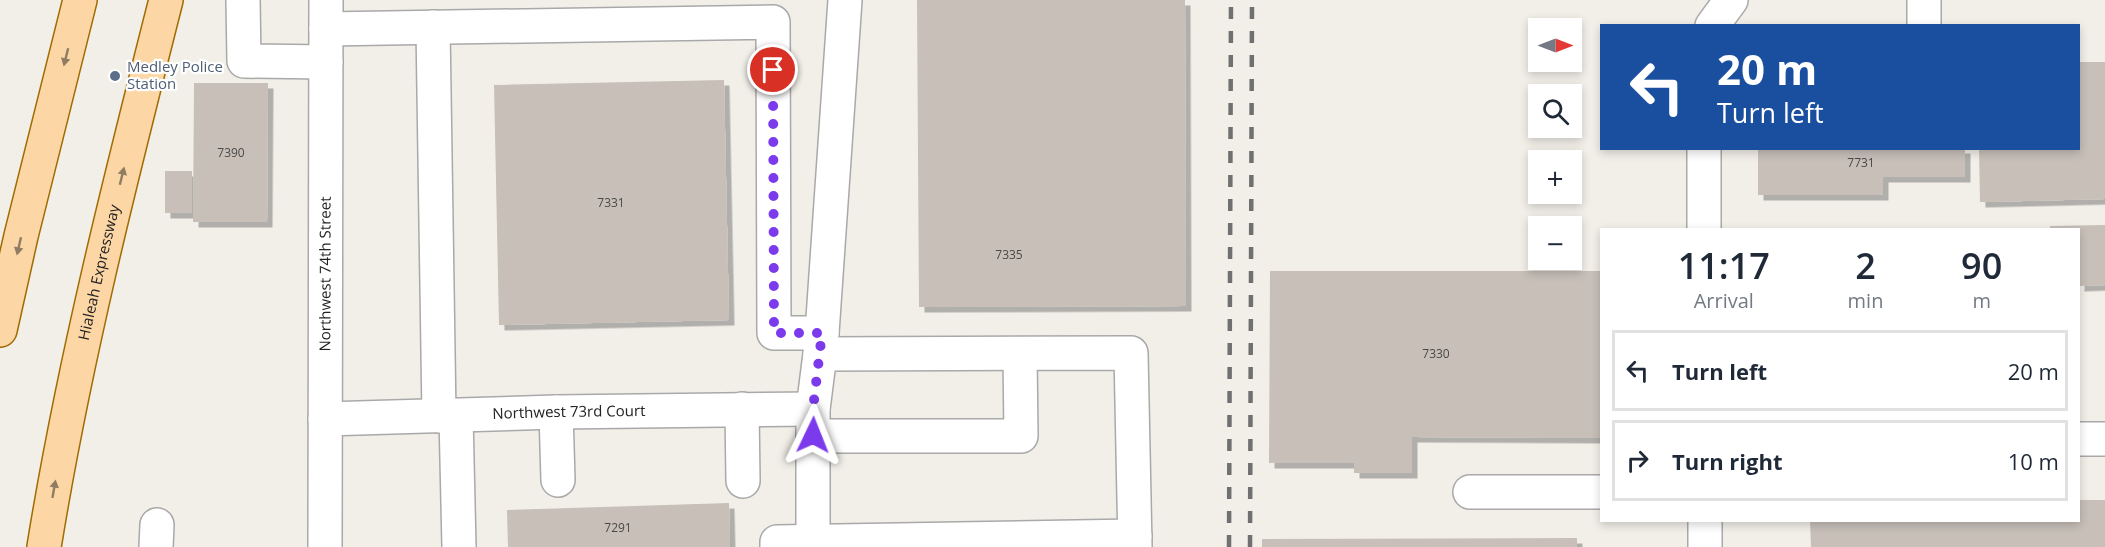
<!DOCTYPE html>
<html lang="en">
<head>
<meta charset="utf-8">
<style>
	:root { --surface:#fff; --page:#f2f2f3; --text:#1f2937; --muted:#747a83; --line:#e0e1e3 }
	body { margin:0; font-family:"Open Sans",sans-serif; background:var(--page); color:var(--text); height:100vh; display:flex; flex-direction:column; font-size:22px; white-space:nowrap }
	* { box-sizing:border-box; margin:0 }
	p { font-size:20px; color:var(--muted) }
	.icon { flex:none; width:33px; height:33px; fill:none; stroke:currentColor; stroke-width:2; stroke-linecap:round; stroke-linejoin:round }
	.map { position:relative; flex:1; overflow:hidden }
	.side { position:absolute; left:1600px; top:228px; width:480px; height:294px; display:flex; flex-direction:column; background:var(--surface); border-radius:0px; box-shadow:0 3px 9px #0003 }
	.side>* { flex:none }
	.guide { position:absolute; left:1600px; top:24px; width:480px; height:126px; border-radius:0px; box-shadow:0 3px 9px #0003; background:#1a4fa0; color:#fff; overflow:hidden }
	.needle { width:39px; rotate:90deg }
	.tools { position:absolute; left:1528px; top:18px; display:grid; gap:12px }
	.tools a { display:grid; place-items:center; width:54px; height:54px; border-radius:0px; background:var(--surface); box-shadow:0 3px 9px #0003; font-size:30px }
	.pin { position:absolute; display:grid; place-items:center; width:51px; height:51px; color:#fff; margin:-26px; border:3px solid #fff; border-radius:50%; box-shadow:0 2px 6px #0007 }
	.me { position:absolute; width:66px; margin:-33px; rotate:2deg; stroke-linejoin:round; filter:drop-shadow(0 0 4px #0008) }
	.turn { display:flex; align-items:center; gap:21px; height:126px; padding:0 18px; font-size:27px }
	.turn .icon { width:78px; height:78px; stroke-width:2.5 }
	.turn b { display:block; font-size:42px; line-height:51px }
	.eta { display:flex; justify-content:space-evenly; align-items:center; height:102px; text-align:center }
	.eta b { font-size:36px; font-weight:600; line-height:42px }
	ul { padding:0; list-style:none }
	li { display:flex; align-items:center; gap:18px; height:81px; margin:0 12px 9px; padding:0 6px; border:3px solid var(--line); border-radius:0px }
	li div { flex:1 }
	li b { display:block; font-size:22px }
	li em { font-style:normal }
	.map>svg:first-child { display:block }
	.building { fill:#c7bfb8; filter:url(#shadow) }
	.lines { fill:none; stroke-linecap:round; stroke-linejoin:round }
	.minor-casing { stroke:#a9a9a9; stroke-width:36 }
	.major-casing { stroke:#a06b00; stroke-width:36 }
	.minor { stroke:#fff; stroke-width:33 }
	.major { stroke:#fcd6a4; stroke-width:33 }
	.rail { stroke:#707070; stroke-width:4.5; stroke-dasharray:12 12; stroke-linecap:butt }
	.oneway { fill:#8f7c63 }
	.route { stroke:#7c3aed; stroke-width:10; stroke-dasharray:0 18 }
	.service-dot { fill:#5c6f8a; stroke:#fff; stroke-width:2 }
	.labels { text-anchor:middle; stroke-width:4.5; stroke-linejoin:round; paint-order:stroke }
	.number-label { font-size:12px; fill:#4b4948 }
	.service-label { font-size:15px; fill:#4e5e75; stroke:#fff; text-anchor:start }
	.street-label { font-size:15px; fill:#222; stroke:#fff }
</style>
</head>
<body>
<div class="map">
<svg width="2105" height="547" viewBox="0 0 2105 547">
	<defs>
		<filter id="shadow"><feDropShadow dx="5.5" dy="5.5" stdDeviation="0" flood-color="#0004"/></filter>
	</defs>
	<rect width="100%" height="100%" fill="#f2efe9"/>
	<path class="building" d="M 917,0 L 1185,0 L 1186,306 L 919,307 Z
		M 2079,62 L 2105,62 L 2105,199 L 1980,202 L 1979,148 L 2079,148 Z
		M 724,80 L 729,320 L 499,325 L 494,85 Z
		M 194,83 L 268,83 L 267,222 L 193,222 Z
		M 1758,148 L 1965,148 L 1965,177 L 1883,177 L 1883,195 L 1758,195 Z
		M 165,171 L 192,171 L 192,213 L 165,213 Z
		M 2105,225 L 2105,285 L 2079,286 L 2079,230 L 2050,230 L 2050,226 Z
		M 1270,271 L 1602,271 L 1602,438 L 1412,437 L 1412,473 L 1354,473 L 1354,463 L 1269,463 Z
		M 2079,500 L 2105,500 L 2105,547 L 1811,547 L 1810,520 L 2079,520 Z
		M 729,503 L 730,547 L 508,547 L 507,510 Z
		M 1577,538 L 1577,547 L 1262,547 L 1262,539 Z"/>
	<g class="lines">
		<defs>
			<g id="minor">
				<path d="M 243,0 L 244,61 L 326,62"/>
				<path d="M 1924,0 L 1924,26"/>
				<path d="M 1712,26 L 1731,0"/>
				<path d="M 433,27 L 439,416"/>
				<path d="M 326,29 L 773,22 L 774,333 L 822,333 L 820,354"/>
				<path d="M 1704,148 L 1704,230"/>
				<path d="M 822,333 L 845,0"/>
				<path d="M 742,409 L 743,481"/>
				<path d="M 556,412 L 558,480"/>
				<path d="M 456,416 L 459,547"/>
				<path id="s1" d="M 325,419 L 556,412 L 813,409"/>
				<path d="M 813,436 L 1021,436 L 1020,354"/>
				<path d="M 2079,439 L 2105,439"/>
				<path d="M 1470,492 L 1602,492"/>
				<path d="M 1705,520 L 1705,547"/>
				<path d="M 156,547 L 157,525"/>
				<path id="s2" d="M 325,547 L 326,0"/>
				<path d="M 777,547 L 777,542 L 1135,536"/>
				<path d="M 813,547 L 813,409 L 820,354 L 1131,353 L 1135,547"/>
			</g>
			<g id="major">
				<path d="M 0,330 L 21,236 L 80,0"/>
				<path id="s3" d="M 44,547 C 74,362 120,181 166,0"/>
			</g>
		</defs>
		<use href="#minor" class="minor-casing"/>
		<use href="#major" class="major-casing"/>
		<use href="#minor" class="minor"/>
		<use href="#major" class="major"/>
		<path class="rail" d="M 1229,547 L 1231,0
			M 1250,547 L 1252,0"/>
	</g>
	<defs><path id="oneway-solid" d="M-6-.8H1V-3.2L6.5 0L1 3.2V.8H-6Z" transform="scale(1.5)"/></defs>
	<g class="oneway">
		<use href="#oneway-solid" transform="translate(66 57) rotate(104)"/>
		<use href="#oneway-solid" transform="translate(122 176) rotate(-76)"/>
		<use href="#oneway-solid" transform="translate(19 246) rotate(103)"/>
		<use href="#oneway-solid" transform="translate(54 489) rotate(-80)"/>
	</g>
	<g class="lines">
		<path class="route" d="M 773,70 L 774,333 L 822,333 L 813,409 L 813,435"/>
	</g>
	<circle class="service-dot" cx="115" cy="76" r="6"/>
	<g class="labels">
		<g class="number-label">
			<text x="231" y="157">7390</text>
			<text x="1861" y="167">7731</text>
			<text x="611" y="207">7331</text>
			<text x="1009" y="259">7335</text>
			<text x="1436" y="358">7330</text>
			<text x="618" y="532">7291</text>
		</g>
		<g class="service-label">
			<text x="127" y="72">Medley Police<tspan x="127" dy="17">Station</tspan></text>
		</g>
		<g class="street-label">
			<text dy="5" stroke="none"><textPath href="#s3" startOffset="280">Hialeah Expressway</textPath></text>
			<text dy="5" stroke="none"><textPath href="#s2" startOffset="273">Northwest 74th Street</textPath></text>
			<text dy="5" stroke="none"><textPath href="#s1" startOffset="244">Northwest 73rd Court</textPath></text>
		</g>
	</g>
</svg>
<div class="tools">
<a><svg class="needle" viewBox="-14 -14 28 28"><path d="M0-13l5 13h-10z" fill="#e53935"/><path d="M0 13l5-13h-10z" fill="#747a83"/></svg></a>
<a><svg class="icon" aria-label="search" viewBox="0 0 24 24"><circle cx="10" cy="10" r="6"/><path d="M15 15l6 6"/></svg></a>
<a>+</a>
<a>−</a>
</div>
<div class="pin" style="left:773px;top:70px;background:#d93025"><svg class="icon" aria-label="arrive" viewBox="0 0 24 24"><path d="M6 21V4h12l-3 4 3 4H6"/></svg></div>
<svg class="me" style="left:813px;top:435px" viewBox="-20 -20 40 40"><path d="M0-17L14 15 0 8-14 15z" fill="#7c3aed" stroke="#fff" stroke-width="4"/></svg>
<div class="guide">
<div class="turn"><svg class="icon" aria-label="left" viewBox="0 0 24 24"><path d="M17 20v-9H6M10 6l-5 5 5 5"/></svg><div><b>20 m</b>Turn left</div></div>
</div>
<section class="side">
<div class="eta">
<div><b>11:17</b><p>Arrival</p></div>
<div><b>2</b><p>min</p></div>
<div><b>90</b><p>m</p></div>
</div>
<ul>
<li><svg class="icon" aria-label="left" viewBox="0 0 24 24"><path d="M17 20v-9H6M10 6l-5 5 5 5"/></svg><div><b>Turn left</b></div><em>20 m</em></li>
<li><svg class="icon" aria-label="right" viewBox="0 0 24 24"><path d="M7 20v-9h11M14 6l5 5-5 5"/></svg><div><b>Turn right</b></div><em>10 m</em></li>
</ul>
</section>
</div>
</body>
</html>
